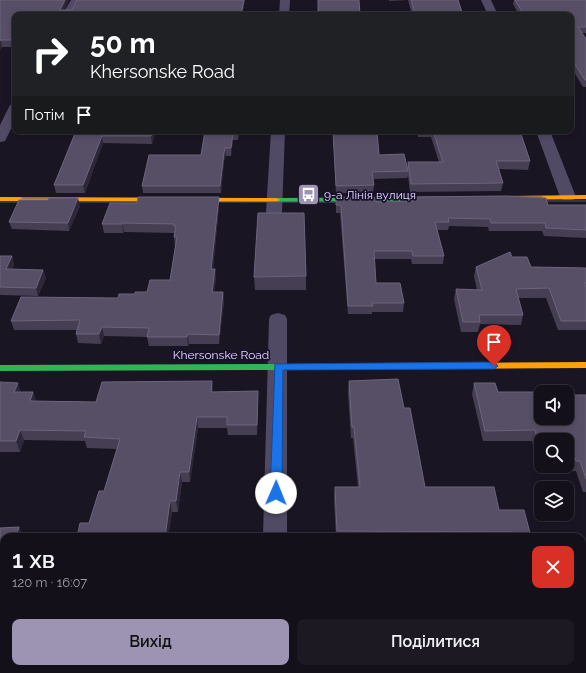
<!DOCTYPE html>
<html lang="uk">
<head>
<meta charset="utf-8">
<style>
	:root { --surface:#14101a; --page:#1d1923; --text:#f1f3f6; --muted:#9d9da2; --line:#333039; --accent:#9d93b2 }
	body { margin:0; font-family:Raleway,sans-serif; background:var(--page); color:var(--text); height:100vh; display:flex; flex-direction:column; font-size:15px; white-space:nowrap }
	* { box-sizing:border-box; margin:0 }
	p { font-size:13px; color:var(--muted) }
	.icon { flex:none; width:22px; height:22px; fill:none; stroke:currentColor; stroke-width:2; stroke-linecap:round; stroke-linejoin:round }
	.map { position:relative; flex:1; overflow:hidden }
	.sheet { position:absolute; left:0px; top:533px; width:586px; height:140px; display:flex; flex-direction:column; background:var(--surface); border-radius:12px 12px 0 0; box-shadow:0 2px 6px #0003,0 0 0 1px var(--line) }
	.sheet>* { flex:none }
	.banner { position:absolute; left:12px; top:12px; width:562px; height:122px; border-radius:8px; box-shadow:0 2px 6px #0003,0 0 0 1px var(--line); background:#202124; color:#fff; overflow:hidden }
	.fabs { position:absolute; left:534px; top:385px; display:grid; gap:8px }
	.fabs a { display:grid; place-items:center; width:40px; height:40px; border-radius:8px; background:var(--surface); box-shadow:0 2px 6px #0003,0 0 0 1px var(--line); font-size:20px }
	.pin { position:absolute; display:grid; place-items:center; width:34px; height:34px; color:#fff; margin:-41px -17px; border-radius:50% 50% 50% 0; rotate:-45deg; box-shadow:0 0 4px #0007 }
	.pin .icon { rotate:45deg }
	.me { position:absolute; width:44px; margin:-22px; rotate:1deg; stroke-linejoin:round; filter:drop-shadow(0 0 3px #0008) }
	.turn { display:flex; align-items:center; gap:14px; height:84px; padding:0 12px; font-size:18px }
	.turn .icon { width:52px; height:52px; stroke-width:2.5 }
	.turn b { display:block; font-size:28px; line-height:34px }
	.then { display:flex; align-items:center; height:38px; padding:0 12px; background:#0003; gap:8px; font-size:15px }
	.round { display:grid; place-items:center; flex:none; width:42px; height:42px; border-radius:8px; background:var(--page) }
	.head { display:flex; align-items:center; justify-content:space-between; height:68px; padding:0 12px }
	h1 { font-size:24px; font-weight:600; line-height:30px }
	.action { display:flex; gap:8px; margin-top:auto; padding:8px 12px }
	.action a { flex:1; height:46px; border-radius:8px; background:var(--accent); color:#111; font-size:16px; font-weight:600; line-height:46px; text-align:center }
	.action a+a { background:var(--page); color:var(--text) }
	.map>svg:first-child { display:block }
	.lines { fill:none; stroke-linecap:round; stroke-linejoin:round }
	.street { fill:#504a64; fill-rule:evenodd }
	.fast { fill:#30b455; fill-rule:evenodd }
	.slow { fill:#ff9f0a; fill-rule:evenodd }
	.tram { stroke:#49576f; stroke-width:1 }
	.wall { fill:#463e52 }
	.shaded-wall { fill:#2d2737 }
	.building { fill:#574f65; stroke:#6d647d }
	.route { fill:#1a73e8; stroke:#114b97 }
	.labels { text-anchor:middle; stroke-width:3.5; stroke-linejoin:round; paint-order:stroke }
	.poi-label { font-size:12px; fill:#e3d7ff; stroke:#180f29; text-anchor:start }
	.street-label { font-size:12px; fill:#e3d7ff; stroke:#180f29 }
</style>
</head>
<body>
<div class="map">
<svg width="586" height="673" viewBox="0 0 586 673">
	<rect width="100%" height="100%" fill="#1a1523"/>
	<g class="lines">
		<path class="street" d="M 71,0 L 81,0 L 72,15 L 62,15 Z
			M 280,0 L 290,0 L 289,15 L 279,15 Z
			M 481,0 L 491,0 L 498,15 L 488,15 Z
			M 15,104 L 15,121 L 5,141 L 0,142 L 0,125 L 10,105 Z
			M 271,131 L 285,131 L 282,212 L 280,215 L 268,215 L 266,212 Z
			M 536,131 L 550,131 L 576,197 L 573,200 L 563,200 L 560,197 Z
			M 278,313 L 285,315 L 287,319 L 287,537 L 263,537 L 269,319 L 271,315 Z
			M 0,639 L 4,639 L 4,665 L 0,665 Z
			M 582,639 L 586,639 L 586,665 L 582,665 Z
			M 259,669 L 287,669 L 287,673 L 259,673 Z"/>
		<path class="fast" d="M 443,197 L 447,199 L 446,201 L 276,202 L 272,200 L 276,198 Z
			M 289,364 L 292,365 L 294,367 L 292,369 L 289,370 L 0,371 L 0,365 Z"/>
		<path class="slow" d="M 586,195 L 586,199 L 503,200 L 499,198 L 503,196 Z
			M 0,197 L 276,198 L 280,200 L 276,202 L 0,201 Z
			M 586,362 L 586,368 L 289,370 L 286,369 L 284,367 L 286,365 L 289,364 Z"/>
		<path class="tram" d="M 340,197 L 374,197
			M 406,197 L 542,197
			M 22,198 L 76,198
			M 536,201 L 586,201
			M 0,202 L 30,202
			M 68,202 L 148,202
			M 208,202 L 348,202
			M 366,202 L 414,201"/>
	</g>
	<path class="wall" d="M 0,0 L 64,10 L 72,10 L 77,0 L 245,0 L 242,15 L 15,15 L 15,47 L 2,47 L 0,50 Z
		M 389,0 L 458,0 L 463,15 L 412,15 L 408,0 L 389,1 Z
		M 514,0 L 586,0 L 586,33 L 582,33 L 586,39 L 586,87 L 583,87 L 571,67 L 571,15 L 519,15 L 513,4 Z
		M 76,131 L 156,131 L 152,144 L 103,143 L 85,193 L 56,193 L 54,185 Z
		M 205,131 L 239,131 L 238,140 L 233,140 L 231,156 L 226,156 L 224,161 L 221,193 L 143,193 L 142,186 L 201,155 Z
		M 321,131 L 377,131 L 379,155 L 407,167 L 408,162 L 439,162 L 431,137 L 418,137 L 417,131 L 520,131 L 530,161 L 528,170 L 499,169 L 503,183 L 501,191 L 410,192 L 408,176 L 407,178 L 373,179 L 374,185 L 373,193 L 336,193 L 333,135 L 321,135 Z
		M 219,197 L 219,206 L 213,269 L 216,278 L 214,292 L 223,292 L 224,301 L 219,344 L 189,344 L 188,346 L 149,346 L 147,337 L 104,336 L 101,344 L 78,343 L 76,334 L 77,330 L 14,330 L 11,321 L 147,292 L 170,280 L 175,247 L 174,237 L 174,233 L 124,232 L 123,233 L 104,233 L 102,224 L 137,203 Z
		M 413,197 L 548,205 L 586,205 L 586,238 L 544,236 L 542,231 L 489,231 L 488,227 L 449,226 L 448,230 L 437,230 L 444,256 L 443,264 L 412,264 L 411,259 L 374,259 L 376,283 L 404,303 L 403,312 L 372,312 L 372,314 L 348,314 L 340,213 L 336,213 L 336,198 L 376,202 L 413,201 Z
		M 80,206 L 69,231 L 12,229 L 9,222 Z
		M 0,256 L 12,256 L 14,265 L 12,269 L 43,270 L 46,278 L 38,296 L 0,295 Z
		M 512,257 L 531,267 L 586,268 L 586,330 L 558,330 L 546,298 L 518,298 L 523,315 L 521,325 L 480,324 L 478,332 L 461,332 L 454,299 L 456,289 L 477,290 L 474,276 L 476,267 Z
		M 306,276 L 306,290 L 255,290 L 254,277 Z
		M 212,381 L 213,392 L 258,391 L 258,402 L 257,435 L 228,435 L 227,428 L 198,428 L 190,482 L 182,482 L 178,512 L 172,512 L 168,537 L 77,537 L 89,523 L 104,491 L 117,449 L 87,448 L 85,441 L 24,440 L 20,452 L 0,452 L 0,382 L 21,392 L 33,392 L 36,401 L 96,402 Z
		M 349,381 L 404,408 L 425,487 L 499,510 L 531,537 L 336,537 L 334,498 L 335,487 L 358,487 L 353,438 L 351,438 L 348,393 Z
		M 474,383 L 498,392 L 535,396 L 586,395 L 586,492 L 583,492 L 576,471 L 572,471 L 567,455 L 567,440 L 541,440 L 541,453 L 535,453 L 532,441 L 483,441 L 472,394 Z
		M 19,527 L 23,537 L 4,537 L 4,633 L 0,632 L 0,528 Z"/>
	<path class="shaded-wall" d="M 65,0 L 69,0 L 62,15 L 60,10 Z
		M 244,0 L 245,0 L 242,15 L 241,15 Z
		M 1,40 L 2,47 L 0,50 L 0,41 Z
		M 153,131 L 156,131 L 152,144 L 151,136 Z
		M 238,131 L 239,131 L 238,140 Z
		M 233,133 L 233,140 L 231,156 L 231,148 Z
		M 102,136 L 103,143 L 85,193 L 83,185 Z
		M 225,148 L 226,156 L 224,161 L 221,193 L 220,186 L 224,153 Z
		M 219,197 L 219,206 L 212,278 L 211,269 Z
		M 78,198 L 80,206 L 69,231 L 68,223 Z
		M 122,223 L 124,232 L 123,233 L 122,224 Z
		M 12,256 L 14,265 L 9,278 L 6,269 Z
		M 215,269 L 216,278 L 213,301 L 212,292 Z
		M 43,270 L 46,278 L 38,296 L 36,288 Z
		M 223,292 L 224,301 L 219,344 L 219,335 Z
		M 102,327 L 104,336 L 101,344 L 99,334 Z
		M 188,334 L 189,344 L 188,346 L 187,337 Z
		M 212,381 L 213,392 L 211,392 Z
		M 18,383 L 21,393 L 14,392 Z
		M 258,391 L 258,402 L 257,435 L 257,425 Z
		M 33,392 L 37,403 L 30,401 Z
		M 197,417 L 198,428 L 190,482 L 189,472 Z
		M 20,430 L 24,440 L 20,452 L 16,441 Z
		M 180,472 L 182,482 L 178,512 L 176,501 Z
		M 170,501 L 172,512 L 168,537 L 165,537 Z
		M 19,527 L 23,537 L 16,537 Z"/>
	<path class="building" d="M 0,0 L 65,0 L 60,10 L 72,10 L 77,0 L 244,0 L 241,15 L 15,15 L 15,40 L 1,40 L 0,41 Z
		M 318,0 L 359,0 L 360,15 L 318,15 Z
		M 411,0 L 458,0 L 463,15 L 415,15 Z
		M 515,0 L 586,0 L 586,27 L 578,27 L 586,39 L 586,80 L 585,80 L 571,58 L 571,15 L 524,15 Z
		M 76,131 L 153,131 L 151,136 L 102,136 L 83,185 L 54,185 Z
		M 205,131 L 238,131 L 238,133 L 233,133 L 231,148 L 225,148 L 224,153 L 220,186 L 142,186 L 149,155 L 201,155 Z
		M 333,131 L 377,131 L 379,155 L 404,154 L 408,171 L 372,172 L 374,185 L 336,186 Z
		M 433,131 L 520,131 L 530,161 L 496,161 L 503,183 L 411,184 L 408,162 L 443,162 Z
		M 507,196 L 546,198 L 548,205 L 586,205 L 586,230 L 546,228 L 545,223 L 491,223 L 490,219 L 448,218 L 449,222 L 435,222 L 444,256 L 413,256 L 412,251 L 374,251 L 376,283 L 400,283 L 404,303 L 372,303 L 373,306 L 348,306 L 341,205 L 336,205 L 336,198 L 376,198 L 376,202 L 414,201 L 413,197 Z
		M 138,197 L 219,197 L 211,269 L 215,269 L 212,292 L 223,292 L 219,335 L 188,334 L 187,337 L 147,337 L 149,328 L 102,327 L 99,334 L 76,334 L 80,320 L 11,321 L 21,297 L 118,298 L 119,294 L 135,294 L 135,292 L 147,292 L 150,280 L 170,280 L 177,237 L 174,237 L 176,226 L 174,226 L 174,224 L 122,223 L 122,224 L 102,224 L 110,203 L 137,203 Z
		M 49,198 L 78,198 L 68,223 L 9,222 L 19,200 L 48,200 Z
		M 258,213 L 304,213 L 306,276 L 254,277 Z
		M 510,252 L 512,257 L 527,257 L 531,267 L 586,268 L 586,283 L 584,283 L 586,287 L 586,321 L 561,321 L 549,288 L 516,289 L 523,315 L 479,315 L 480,322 L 463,322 L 456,289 L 482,290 L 476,267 Z
		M 0,256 L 12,256 L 6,269 L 43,270 L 36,288 L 0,287 Z
		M 398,379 L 404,408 L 410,408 L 425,487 L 494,487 L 499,510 L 524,510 L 531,537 L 514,537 L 513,532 L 337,531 L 335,487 L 360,487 L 354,427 L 352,427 L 349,381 Z
		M 212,381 L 211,392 L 258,391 L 257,425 L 227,425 L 227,417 L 197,417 L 189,472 L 180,472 L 176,501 L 170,501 L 165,537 L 77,537 L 80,523 L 89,523 L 99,491 L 104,491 L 120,439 L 84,437 L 86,431 L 20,430 L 16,441 L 0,441 L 0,382 L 18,383 L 14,392 L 33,392 L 30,401 L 96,402 L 102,382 Z
		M 474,383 L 495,383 L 498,392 L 533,392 L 535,396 L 541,396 L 541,418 L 567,418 L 567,395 L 586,395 L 586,479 L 580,461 L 576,461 L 570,444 L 567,443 L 567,440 L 541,440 L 541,443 L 538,443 L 535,430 L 485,431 Z
		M 19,527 L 16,537 L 4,537 L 4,623 L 0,623 L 0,528 Z"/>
	<path class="route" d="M 494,362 L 498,366 L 494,369 L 283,370 L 282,493 L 280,496 L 272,496 L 270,493 L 275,364 Z"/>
	<defs>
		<symbol id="bus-square" viewBox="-11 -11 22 22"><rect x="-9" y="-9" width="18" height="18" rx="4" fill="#9d93b2" stroke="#180f29"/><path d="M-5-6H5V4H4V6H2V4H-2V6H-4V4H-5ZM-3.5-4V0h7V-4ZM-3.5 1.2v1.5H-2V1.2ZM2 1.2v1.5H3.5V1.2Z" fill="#fff"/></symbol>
	</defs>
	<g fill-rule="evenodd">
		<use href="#bus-square" x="296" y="182" width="25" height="25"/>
	</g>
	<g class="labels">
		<g class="poi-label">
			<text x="324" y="199">9-а Лінія вулиця</text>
		</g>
		<g class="street-label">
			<text x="221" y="359">Khersonske Road</text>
		</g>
	</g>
</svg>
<div class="fabs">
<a><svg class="icon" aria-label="sound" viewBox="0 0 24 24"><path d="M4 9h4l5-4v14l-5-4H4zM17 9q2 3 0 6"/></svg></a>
<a><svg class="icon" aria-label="search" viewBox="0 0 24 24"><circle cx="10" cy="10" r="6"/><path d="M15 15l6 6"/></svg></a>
<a><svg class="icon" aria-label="layers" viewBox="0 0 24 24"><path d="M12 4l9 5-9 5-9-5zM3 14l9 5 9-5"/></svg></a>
</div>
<div class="pin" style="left:494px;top:366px;background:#d93025"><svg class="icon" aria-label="arrive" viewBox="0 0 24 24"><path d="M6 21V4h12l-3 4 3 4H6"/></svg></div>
<svg class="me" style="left:276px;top:493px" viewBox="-20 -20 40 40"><circle r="19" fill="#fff"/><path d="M0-13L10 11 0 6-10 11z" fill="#1a73e8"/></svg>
<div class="banner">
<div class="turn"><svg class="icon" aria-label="right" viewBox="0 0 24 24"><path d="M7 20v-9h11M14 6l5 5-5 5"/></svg><div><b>50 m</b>Khersonske Road</div></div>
<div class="then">Потім<svg class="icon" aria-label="arrive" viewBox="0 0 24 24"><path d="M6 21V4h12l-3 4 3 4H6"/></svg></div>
</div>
<section class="sheet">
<div class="head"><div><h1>1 хв</h1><p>120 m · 16:07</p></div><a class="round" style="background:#d93025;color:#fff"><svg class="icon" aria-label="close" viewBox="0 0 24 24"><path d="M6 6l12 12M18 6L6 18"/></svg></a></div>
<div class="action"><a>Вихід</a><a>Поділитися</a></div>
</section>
</div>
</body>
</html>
